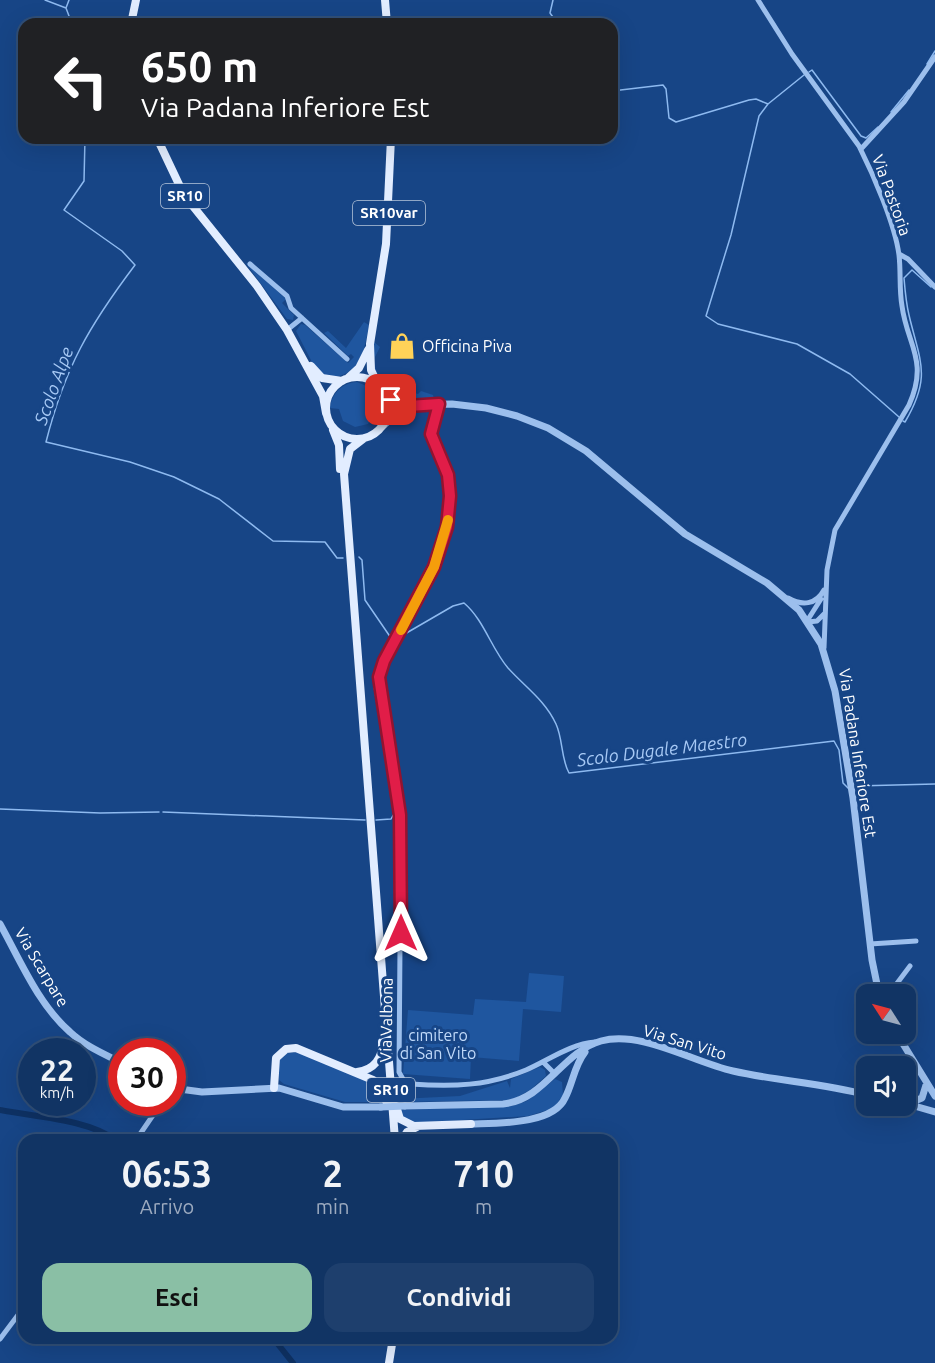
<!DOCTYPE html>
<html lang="it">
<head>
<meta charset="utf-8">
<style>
	:root { --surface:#113464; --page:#1e3f6d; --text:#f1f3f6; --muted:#9caabf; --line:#304f78; --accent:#8abfa5 }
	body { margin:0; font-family:Ubuntu,sans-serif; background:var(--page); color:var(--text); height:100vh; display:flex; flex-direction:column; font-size:22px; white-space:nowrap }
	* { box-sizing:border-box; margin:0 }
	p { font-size:20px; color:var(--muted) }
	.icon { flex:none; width:33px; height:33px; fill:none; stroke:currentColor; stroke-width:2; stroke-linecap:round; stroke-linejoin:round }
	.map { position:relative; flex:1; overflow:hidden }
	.side { position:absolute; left:18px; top:1134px; width:600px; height:210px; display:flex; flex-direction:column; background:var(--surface); border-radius:18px; box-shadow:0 6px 24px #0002,0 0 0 2px var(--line) }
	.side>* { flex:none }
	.top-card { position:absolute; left:18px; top:18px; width:600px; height:126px; border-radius:18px; box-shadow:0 6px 24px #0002,0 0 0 2px var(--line); background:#202124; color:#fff; overflow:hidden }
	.needle { width:39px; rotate:306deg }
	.controls { position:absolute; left:856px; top:984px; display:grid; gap:12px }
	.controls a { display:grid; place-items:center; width:60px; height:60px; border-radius:12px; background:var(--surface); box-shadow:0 6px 24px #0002,0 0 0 2px var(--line); font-size:30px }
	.speed { position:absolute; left:18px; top:1038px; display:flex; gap:12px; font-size:30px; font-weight:700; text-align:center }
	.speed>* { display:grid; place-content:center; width:78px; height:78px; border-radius:50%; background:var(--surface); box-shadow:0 6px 24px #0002,0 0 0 2px var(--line); line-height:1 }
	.speed small { font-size:15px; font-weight:400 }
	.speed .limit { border:9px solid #d22; background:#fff; color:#111 }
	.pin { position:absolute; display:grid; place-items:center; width:51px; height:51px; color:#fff; margin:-26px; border-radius:12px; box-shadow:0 3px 9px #0006 }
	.me { position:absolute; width:66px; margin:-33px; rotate:0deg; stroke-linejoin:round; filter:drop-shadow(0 0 4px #0008) }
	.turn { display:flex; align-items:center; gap:21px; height:126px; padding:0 24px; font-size:27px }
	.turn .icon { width:78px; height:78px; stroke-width:2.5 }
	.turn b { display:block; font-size:42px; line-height:51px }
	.eta { display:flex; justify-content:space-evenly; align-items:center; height:102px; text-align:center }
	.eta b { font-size:36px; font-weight:600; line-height:42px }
	.button { display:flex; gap:12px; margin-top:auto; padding:12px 24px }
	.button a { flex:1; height:69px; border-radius:18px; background:var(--accent); color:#111; font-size:24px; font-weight:600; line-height:69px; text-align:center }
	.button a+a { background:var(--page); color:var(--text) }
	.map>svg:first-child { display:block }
	.green { fill:#1f569f }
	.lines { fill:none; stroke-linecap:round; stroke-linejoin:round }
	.stream { stroke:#8ebaf0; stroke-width:1.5 }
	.canal { stroke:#0e3163; stroke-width:6 }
	.minor { stroke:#9cbfed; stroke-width:5 }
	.tertiary { stroke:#9cbfed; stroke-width:7 }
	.primary { stroke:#e2edff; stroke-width:8 }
	.tertiary-bridge { stroke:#9cbfed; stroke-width:7 }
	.route-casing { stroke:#92132f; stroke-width:15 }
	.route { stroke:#e11d48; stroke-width:10 }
	.slow { stroke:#f59e0b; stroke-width:10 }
	.labels { text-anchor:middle; stroke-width:6; stroke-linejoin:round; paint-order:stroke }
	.shield { fill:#174586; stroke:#b9c7db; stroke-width:1.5 }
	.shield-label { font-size:15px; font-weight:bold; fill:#fff }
	.street-label { font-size:16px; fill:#fff; stroke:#174586 }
	.poi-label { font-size:16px; fill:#fff; stroke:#174586; text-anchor:start }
	.park-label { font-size:16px; fill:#c1dafa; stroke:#174586 }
	.water-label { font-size:18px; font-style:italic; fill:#a7c9f5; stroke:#174586 }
</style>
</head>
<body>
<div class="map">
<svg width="935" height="1363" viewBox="0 0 935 1363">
	<rect width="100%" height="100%" fill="#174586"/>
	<path class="green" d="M 245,262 L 286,299 L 282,303 L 294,315 L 293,320 L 287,319 Z
		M 364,322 L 369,325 C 364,352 361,375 329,378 L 315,368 L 296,331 L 301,324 L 305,325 L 348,363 L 354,357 L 351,354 L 348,356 L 324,333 L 328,331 L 346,348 Z
		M 374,342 L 380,347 L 373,361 L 379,378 L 392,385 L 418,394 L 421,391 L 433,395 L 434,399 L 402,402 L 392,396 L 377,376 L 372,364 Z
		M 357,382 L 376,390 L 384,409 L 376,409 L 368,424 L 355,427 L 343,421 L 339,409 L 330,408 C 332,393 342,383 357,382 Z
		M 529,973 L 564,976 L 561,1012 L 523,1009 L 519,1061 L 471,1057 L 470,1079 L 403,1074 L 408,1010 L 473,1015 L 475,999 L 526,1002 Z
		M 299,1052 L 365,1079 L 381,1090 L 384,1102 L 345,1102 L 284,1084 L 279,1080 L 277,1062 L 286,1053 Z
		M 540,1067 L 545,1070 L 546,1076 L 530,1090 L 512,1100 L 399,1102 L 399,1099 L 460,1096 L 507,1081 L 510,1088 L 511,1079 Z
		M 555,1079 L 562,1082 L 563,1095 L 554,1108 L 528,1116 L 415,1123 L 405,1121 L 399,1110 L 512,1106 L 527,1101 Z"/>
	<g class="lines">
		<path class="stream" d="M 45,0 L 66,8
			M 69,0 L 66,8 L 72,24
			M 553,0 L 550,13 L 558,24
			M 927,64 L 935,51
			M 809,72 L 812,70 L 861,136 L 866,138 L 878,127
			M 612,91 L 663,85 L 666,89 L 669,118 L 676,122 L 749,100 L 756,99 L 768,104 L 804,75
			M 768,104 L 759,116 L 731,235 L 706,316 L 718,324 L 797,344 L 850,374 L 899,417
			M 891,112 L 909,90
			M 85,138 L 84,181 L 64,210 L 122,251 L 135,265 C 89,326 65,367 46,442 L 130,462 L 174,477 L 219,499 L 273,541 L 325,542 L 337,558 L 343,558
			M 903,421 L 905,422 C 932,376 920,362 909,315 C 906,303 905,290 904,278 L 912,270 L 931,287
			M 359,557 L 362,560 L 365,600 L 391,638
			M 403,635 L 453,606 L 464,603 C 484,620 491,648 508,668 C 525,687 545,700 556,724 C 563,739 561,759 569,773 L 834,741 L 839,750 L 843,783 L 848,788
			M 856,786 L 935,784
			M 0,809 L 100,813 L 159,812
			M 163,812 L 365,820
			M 376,820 L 391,819 L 395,812 L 374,686 L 379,659 L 396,632"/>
		<path class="canal" d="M 0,1110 C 34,1117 88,1119 115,1140
			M 273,1338 L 293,1363"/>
		<path class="minor" d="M 758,0 L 792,54 L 859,146 C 873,174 895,224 899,255 C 901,272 899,289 902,306 C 907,345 929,360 909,405 L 835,530 L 827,570 L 824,648
			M 861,149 L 904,102 L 935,57
			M 899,254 L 908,259 L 935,287
			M 250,264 L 287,296 L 291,308 L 347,359
			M 287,330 L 302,318
			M 439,404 L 431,434 L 448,475 L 450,496 L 447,527 L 434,566 L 384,661 L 378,681 L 401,821 L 399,1072 L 404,1081 L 411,1084 C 453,1087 487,1086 526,1070 C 549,1060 570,1044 595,1042
			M 788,598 C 802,606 816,605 824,590
			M 807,621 L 821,599
			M 808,622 L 817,621 L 824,614
			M 870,944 L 916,941
			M 889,994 L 910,966
			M 543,1062 L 555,1074
			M 172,1097 L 179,1090
			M 136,1140 L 162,1102
			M 0,1339 L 24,1307"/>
		<path class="tertiary" d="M 384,392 L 394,401 L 403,405 L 452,404 L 486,408 L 517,416 L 548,428 L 586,451 L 685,534 L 767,583 L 799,610 L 821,644 L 835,691 L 853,798 L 872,960 L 879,994
			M 382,427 L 394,416 L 412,407
			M 0,924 C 20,960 38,1004 70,1032 C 85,1046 104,1054 122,1063
			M 897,1034 L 935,1096
			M 172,1088 L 202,1092 L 279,1088 L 343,1107 L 381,1107
			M 907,1104 L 922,1098 L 926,1085
			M 911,1105 L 935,1112
			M 405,1106 L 503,1104 C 545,1100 562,1052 601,1041 C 641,1030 693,1062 733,1071 C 777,1081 822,1083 867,1095
			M 471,1124 C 496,1123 553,1125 565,1098 C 573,1083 574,1066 585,1052"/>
		<path class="primary" d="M 385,0 L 387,24
			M 131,24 L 136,0
			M 157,138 L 184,195 L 257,286 L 287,330 L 323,396 L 326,413
			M 311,366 L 322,378 L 342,381
			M326 408a31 31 0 1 1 62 0a31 31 0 1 1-62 0Z
			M 348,378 L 359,368 L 368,350
			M 378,385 L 371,370 L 370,344 L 386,244 L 391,138
			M 333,430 L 339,445 L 340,469
			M 363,439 L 350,449 L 344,474 L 395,1140
			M 357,1072 C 374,1070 383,1058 382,1042
			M 274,1088 L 276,1058 L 286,1049 L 296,1048 L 373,1080 L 384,1090 L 387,1105
			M 396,1106 L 400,1119 L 414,1126 L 471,1124
			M 402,1140 L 407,1132 L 417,1127
			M 389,1363 L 393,1338"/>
		<path class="tertiary-bridge" d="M 381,1107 L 405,1106"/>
	</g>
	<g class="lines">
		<defs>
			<path id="route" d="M 391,400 L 408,406 L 439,404 L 431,434 L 448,475 L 450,496 L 447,527 L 434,567 L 384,661 L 379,677 L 400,815 L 401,933"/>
		</defs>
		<use href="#route" class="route-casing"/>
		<use href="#route" class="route"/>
		<path class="slow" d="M 401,630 L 434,567 L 448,520"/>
	</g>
	<defs>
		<symbol id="shop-bare" viewBox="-9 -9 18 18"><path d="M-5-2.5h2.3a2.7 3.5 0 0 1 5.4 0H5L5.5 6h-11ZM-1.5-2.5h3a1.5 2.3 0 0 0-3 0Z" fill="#ffd258" stroke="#174586" stroke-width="2.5" paint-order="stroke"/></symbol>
	</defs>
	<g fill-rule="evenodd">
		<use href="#shop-bare" x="383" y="327" width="38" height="38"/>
	</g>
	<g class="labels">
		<g class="shield">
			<rect x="161" y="184" width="48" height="24" rx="4.5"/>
			<rect x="353" y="201" width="72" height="24" rx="4.5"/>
			<rect x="367" y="1078" width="48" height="24" rx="4.5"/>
		</g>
		<g class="shield-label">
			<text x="185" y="201">SR10</text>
			<text x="389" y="218">SR10var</text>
			<text x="391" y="1095">SR10</text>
		</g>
		<g class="street-label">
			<text transform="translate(892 195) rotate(70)" y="6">Via Pastoria</text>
			<text transform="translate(858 753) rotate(81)" y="6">Via Padana Inferiore Est</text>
			<text transform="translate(42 967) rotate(59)" y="6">Via Scarpare</text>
			<text transform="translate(386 1020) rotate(-89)" y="6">Via Valbona</text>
			<text transform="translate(685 1042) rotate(17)" y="6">Via San Vito</text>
		</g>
		<g class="poi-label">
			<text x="422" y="352">Officina Piva</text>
		</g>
		<g class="park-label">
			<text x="438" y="1041">cimitero<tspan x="438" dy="18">di San Vito</tspan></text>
		</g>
		<g class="water-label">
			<text transform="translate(54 386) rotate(-70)" y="6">Scolo Alpe</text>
			<text transform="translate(662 750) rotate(-7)" y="6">Scolo Dugale Maestro</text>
		</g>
	</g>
</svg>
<div class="controls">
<a><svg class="needle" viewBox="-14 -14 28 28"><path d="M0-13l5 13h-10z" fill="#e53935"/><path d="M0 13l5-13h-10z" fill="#9caabf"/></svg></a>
<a><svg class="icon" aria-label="sound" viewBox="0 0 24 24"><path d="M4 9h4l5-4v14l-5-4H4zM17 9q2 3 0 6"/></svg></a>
</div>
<div class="speed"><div>22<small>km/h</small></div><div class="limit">30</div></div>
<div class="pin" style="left:391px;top:400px;background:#d93025"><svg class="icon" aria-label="arrive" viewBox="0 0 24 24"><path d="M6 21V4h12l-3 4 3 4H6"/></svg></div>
<svg class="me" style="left:401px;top:933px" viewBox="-20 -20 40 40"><path d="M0-17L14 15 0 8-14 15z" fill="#e11d48" stroke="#fff" stroke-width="4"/></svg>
<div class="top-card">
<div class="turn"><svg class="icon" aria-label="left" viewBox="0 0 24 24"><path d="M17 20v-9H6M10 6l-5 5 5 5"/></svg><div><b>650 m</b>Via Padana Inferiore Est</div></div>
</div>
<section class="side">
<div class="eta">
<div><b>06:53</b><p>Arrivo</p></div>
<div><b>2</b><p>min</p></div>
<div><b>710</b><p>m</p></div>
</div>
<div class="button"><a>Esci</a><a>Condividi</a></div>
</section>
</div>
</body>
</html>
